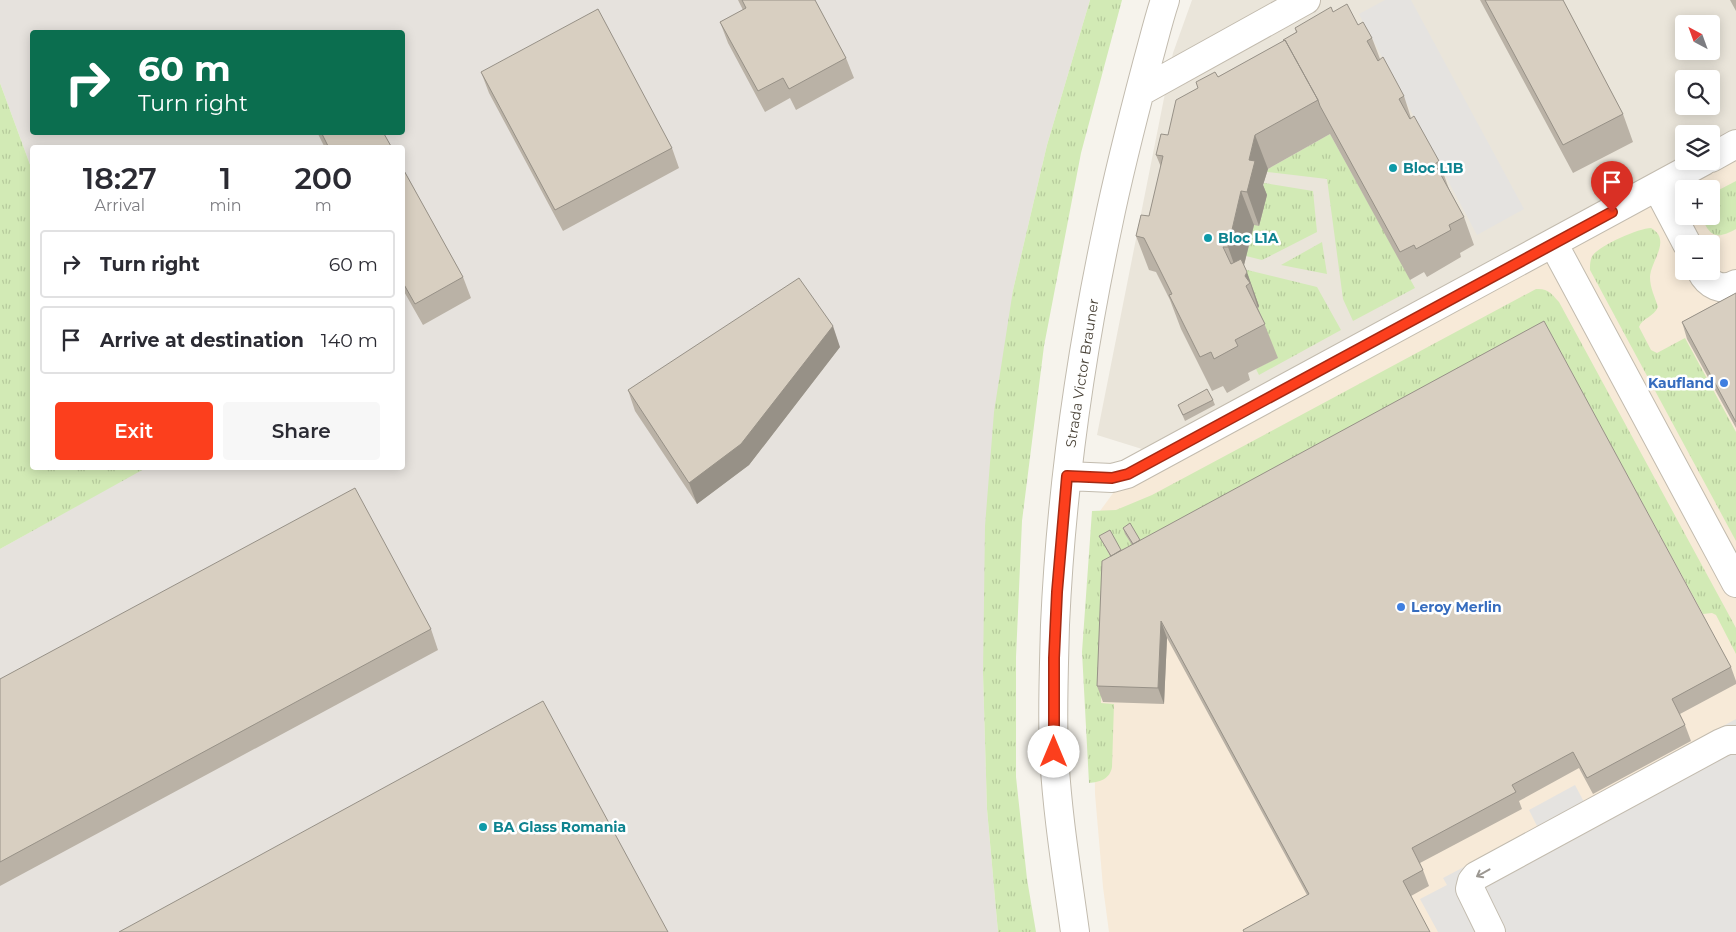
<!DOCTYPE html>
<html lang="en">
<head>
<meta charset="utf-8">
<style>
	:root { --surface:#fff; --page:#f7f7f7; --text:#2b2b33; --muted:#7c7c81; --line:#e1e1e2; --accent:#fc3f1d }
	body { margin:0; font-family:Montserrat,sans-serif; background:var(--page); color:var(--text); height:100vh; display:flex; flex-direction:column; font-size:19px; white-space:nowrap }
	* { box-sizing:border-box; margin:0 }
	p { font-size:16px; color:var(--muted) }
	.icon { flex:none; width:28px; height:28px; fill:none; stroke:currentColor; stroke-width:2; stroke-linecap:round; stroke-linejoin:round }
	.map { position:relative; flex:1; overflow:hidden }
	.details { position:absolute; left:30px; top:145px; width:375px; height:325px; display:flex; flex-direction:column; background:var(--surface); border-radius:5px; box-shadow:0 2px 12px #0003 }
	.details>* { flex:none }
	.guide { position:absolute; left:30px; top:30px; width:375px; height:105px; border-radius:5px; box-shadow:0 2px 12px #0003; background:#0b6e4f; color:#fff; overflow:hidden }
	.needle { width:32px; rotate:319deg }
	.tools { position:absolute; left:1675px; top:15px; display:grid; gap:10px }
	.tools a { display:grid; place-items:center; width:45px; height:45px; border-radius:5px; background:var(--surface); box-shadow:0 2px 12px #0003; font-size:25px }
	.pin { position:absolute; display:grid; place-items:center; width:42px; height:42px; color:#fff; margin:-51px -21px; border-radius:50% 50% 50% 0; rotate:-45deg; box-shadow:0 0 5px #0007 }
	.pin .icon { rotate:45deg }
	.me { position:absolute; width:55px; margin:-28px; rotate:0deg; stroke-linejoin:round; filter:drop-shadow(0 0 4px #0008) }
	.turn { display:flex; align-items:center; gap:18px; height:105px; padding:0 25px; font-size:22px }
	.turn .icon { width:65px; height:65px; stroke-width:2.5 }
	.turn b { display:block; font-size:35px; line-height:42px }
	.eta { display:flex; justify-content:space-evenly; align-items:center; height:85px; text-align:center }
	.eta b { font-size:30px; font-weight:600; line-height:35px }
	.button { display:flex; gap:10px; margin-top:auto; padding:10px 25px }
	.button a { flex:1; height:58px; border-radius:5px; background:var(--accent); color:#fff; font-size:20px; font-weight:600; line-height:58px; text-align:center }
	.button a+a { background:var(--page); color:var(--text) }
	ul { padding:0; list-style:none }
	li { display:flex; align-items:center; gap:15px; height:68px; margin:0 10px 8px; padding:0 15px; border:2px solid var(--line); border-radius:5px }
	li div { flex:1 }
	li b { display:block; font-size:19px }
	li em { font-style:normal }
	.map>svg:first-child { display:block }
	.residential { fill:#eae5da; fill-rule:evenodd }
	.commercial { fill:#f7ead8; fill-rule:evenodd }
	.industrial { fill:#e6e2dd; fill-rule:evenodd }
	.grass { fill:url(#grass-tufts) }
	.parking { fill:#e5e3e0 }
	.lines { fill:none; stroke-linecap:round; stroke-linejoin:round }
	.minor-casing { stroke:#c2bbae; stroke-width:30 }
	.minor { stroke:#fff; stroke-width:28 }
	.wall { fill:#bab2a6 }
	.shaded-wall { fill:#979187 }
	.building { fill:#d8cfc1; stroke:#979187 }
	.oneway { stroke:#9c9892 }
	.route-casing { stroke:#a42913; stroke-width:12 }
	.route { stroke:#fc3f1d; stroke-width:9 }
	.culture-dot { fill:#0f9aa8; stroke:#fff; stroke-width:2 }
	.shop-dot { fill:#3f7fe0; stroke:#fff; stroke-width:2 }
	.labels { text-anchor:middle; stroke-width:5; stroke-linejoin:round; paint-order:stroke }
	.culture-label { font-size:14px; font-weight:bold; fill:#0d838f; stroke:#fff; text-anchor:start }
	.street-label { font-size:14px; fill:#4b4439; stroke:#fff }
	.shop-label { font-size:14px; font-weight:bold; fill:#366cbe; stroke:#fff; text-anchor:end }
</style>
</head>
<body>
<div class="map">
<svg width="1736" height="932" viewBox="0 0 1736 932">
	<defs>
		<pattern id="grass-tufts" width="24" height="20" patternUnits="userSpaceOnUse" patternTransform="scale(1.25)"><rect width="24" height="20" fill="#d2eab5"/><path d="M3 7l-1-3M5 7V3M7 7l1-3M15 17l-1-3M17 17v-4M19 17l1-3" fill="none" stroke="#b6ca9c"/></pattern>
	</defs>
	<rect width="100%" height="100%" fill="#f6f3ec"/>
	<path class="residential" d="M 1192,0 L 1736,0 L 1736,130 L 1711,144 L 1711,134 L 1684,134 L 1684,159 L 1478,272 L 1142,449 L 1097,435 L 1173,53 ZM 1684,24 L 1711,24 L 1711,51 L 1684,51 ZM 1684,79 L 1711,79 L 1711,106 L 1684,106 Z"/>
	<path class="commercial" d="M 1736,144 L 1736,932 L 1109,932 L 1103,887 L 1095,794 L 1094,704 L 1100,511 L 1127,474 ZM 1684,189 L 1711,189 L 1711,216 L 1684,216 ZM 1684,244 L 1711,244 L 1711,271 L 1684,271 Z"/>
	<path class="industrial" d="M 0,0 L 1090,0 L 1047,145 L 1013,290 L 983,673 L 987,809 L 998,932 L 0,932 L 0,549 L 144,468 L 402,468 L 402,148 L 32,148 L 32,170 L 0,83 ZM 32,32 L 402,32 L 402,132 L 32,132 Z"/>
	<path class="grass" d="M 1090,0 L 1122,0 L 1081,153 L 1044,346 L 1022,521 L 1016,657 L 1016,777 L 1027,879 L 1036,932 L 998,932 L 987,809 L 983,673 L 985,526 L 994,412 L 1013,290 L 1047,145 Z
		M 0,83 L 32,170 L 32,468 L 144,469 L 0,549 Z
		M 1330,134 L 1415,288 L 1353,321 L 1343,299 L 1327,179 L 1267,172 L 1268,169 Z
		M 1736,181 L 1736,229 C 1716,240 1710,237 1701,216 L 1711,216 L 1711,194 Z
		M 1264,183 L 1313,191 L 1317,232 L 1262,260 L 1246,256 Z
		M 1651,228 C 1672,240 1651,260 1650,277 C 1650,288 1655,297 1658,307 C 1654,317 1642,318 1639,327 L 1651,350 L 1657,353 L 1685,338 L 1736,432 L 1736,541 L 1590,270 C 1590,265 1590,259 1593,255 C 1601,245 1639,228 1651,228 Z
		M 1322,242 L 1327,274 L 1281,265 Z
		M 1243,269 L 1317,287 L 1341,330 L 1259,375 L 1256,369 L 1277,358 Z
		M 1536,289 C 1548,288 1552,294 1559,302 L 1736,628 L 1736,654 L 1716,615 L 1712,613 L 1703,614 L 1551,335 L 1128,564 L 1102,541 L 1118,570 L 1106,575 L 1101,703 L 1114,704 L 1112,767 C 1110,779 1100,782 1089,783 L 1082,652 L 1092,511 L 1116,510 L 1152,495 Z"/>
	<path class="parking" d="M 1385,0 L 1411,0 L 1524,209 L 1477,235 L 1359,14 Z
		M 1736,719 L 1736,932 L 1438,932 L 1420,899 L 1447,885 L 1443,878 L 1538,828 L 1529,810 L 1575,785 L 1584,802 Z"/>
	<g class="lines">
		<defs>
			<path id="minor" d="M 1140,92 L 1306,0
				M 1711,158 L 1736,144
				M 1657,187 L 1687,244
				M 1553,243 L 1736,583
				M 1701,271 C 1708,285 1722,292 1736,284
				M 1067,476 L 1112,478 L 1127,474 L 1704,161
				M 1075,932 C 1067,873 1057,813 1054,753 C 1052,711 1054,667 1055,625 C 1061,491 1080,357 1108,225 C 1119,171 1133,117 1147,64 C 1153,43 1158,21 1165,0
				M 1491,932 L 1470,889 L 1472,881 L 1476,876 L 1721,743 L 1728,740 L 1736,740"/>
		</defs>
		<use href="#minor" class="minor-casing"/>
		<use href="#minor" class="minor"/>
	</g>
	<path class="wall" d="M 738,0 L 815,0 L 846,58 L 854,78 L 796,110 L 790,98 L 765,112 L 728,43 L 720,22 L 743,10 Z
		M 1480,0 L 1563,0 L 1623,114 L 1633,142 L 1573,173 Z
		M 1730,0 L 1736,0 L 1736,11 Z
		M 1333,12 L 1358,25 L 1372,38 L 1380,59 L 1404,96 L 1411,118 L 1439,161 L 1449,189 L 1464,217 L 1474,245 L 1460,253 L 1461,257 L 1427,277 L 1424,272 L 1410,280 L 1330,134 L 1268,169 L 1263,185 L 1267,195 L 1259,226 L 1254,225 L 1244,265 L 1259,306 L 1258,308 L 1278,358 L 1248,373 L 1250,380 L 1227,393 L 1223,386 L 1212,391 L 1181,329 L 1170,300 L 1156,272 L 1149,270 L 1136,236 L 1149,216 L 1161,167 L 1156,155 L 1168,135 L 1218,77 L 1284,41 L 1296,32 L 1295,28 Z
		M 481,72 L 672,148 L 679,168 L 563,231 L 489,93 Z
		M 317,132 L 383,132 L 392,148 L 325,148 Z
		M 402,167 L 463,277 L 471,298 L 423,325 L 402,288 Z
		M 1736,293 L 1736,428 L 1687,339 L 1682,322 Z
		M 840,347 L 749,465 L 697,504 L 635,411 L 628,390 Z
		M 1213,400 L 1215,405 L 1185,421 L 1178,405 Z
		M 1123,528 L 1140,540 L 1731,667 L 1736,681 L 1736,684 L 1680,714 L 1685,725 L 1691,741 L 1593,794 L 1579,768 L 1519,801 L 1522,809 L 1420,863 L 1423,870 L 1429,886 L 1411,896 L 1307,895 L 1167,638 L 1164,704 L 1103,702 L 1097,686 L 1110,556 L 1102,541 L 1099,536 L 1121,550 L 1132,545 L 1125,534 Z
		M 431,629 L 438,650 L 0,886 L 0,679 Z"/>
	<path class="shaded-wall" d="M 1255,135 L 1268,169 L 1263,185 L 1267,195 L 1259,226 L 1247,192 L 1249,160 Z
		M 1241,191 L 1254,225 L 1240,281 L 1228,247 Z
		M 1247,272 L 1259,306 L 1258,308 L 1250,283 L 1245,276 Z
		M 833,326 L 840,347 L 749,465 L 697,504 L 689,483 Z
		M 1161,621 L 1167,638 L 1164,704 L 1158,688 Z"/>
	<path class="building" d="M 742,0 L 815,0 L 846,58 L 789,89 L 783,78 L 758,91 L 720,22 L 746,8 Z
		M 1485,0 L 1563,0 L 1623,114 L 1563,145 Z
		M 1347,4 L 1358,25 L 1363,22 L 1372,38 L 1367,41 L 1378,61 L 1383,57 L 1404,96 L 1399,99 L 1410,119 L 1414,116 L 1439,161 L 1435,164 L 1464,217 L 1449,225 L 1451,230 L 1416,249 L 1414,245 L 1400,252 L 1320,106 L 1318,100 L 1285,40 L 1284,41 L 1283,40 L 1297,32 L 1295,28 L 1331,7 L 1333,12 Z
		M 598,9 L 672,148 L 555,210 L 481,72 Z
		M 1285,40 L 1318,100 L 1255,135 L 1249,160 L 1255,161 L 1247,192 L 1241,191 L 1228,247 L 1223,247 L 1231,264 L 1241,259 L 1247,272 L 1245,276 L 1250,283 L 1246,286 L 1265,324 L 1235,340 L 1238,346 L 1214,359 L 1211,352 L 1200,357 L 1169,295 L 1172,294 L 1144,238 L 1136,236 L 1141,215 L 1149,216 L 1163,156 L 1156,155 L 1161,134 L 1168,135 L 1176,100 L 1198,88 L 1196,82 L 1215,72 L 1218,77 Z
		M 321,132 L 383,132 L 392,148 L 329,148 Z
		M 402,167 L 463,277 L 415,304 L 402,281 Z
		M 799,278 L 833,326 L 741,444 L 689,483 L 628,390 Z
		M 1736,293 L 1736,422 L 1682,322 Z
		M 1544,321 L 1731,667 L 1672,699 L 1685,725 L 1587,778 L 1573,752 L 1512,785 L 1516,792 L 1412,848 L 1423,870 L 1403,881 L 1430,932 L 1244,932 L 1243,930 L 1309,894 L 1161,621 L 1158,688 L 1097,686 L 1102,561 Z
		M 1207,389 L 1213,400 L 1183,415 L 1178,405 Z
		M 355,488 L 431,629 L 0,862 L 0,679 Z
		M 1130,523 L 1140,540 L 1133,544 L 1123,528 Z
		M 1110,530 L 1121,550 L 1111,556 L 1099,536 Z
		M 543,701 L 668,932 L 119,932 Z"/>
	<defs><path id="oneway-shaft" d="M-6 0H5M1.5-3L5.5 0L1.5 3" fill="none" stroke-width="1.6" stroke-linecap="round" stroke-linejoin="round" transform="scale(1.25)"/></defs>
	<use class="oneway" href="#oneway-shaft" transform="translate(1483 873) rotate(151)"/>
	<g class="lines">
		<defs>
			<path id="route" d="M 1054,752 L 1054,658 L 1057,592 L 1067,476 L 1112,478 L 1128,474 L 1612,212"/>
		</defs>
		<use href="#route" class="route-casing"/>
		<use href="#route" class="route"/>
	</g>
	<g class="culture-dot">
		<circle cx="1393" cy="168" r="5"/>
		<circle cx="1208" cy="238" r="5"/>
		<circle cx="483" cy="827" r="5"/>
	</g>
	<g class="shop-dot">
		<circle cx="1724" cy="383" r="5"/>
		<circle cx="1401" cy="607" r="5"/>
	</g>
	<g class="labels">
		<g class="culture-label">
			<text x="1403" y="173">Bloc L1B</text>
			<text x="1218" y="243">Bloc L1A</text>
			<text x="493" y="832">BA Glass Romania</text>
		</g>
		<g class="street-label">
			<text transform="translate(1082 373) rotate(-81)" y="5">Strada Victor Brauner</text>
		</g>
		<g class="shop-label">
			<text x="1714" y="388">Kaufland</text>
			<text x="1411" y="612" text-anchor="start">Leroy Merlin</text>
		</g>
	</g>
</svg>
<div class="tools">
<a><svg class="needle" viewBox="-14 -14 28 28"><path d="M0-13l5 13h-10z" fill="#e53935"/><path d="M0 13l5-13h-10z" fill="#7c7c81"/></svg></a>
<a><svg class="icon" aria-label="search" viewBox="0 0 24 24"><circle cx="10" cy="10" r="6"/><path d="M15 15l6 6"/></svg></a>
<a><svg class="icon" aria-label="layers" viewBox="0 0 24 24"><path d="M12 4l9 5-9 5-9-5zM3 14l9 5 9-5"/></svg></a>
<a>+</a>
<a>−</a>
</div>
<div class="pin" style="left:1612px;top:212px;background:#d93025"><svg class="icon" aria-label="arrive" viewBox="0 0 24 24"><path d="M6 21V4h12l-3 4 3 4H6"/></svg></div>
<svg class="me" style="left:1054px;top:752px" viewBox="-20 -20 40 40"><circle r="19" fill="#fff"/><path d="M0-13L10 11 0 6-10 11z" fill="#fc3f1d"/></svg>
<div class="guide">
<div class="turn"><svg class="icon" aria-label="right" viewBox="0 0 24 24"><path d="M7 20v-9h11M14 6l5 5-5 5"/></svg><div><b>60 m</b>Turn right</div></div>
</div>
<section class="details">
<div class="eta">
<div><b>18:27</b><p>Arrival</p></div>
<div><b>1</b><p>min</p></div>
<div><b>200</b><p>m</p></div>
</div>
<ul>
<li><svg class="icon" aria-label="right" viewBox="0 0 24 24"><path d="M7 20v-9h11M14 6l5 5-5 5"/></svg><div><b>Turn right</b></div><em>60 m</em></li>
<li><svg class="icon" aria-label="arrive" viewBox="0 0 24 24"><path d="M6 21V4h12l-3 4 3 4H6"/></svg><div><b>Arrive at destination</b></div><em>140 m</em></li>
</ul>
<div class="button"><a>Exit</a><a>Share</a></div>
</section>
</div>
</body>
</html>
